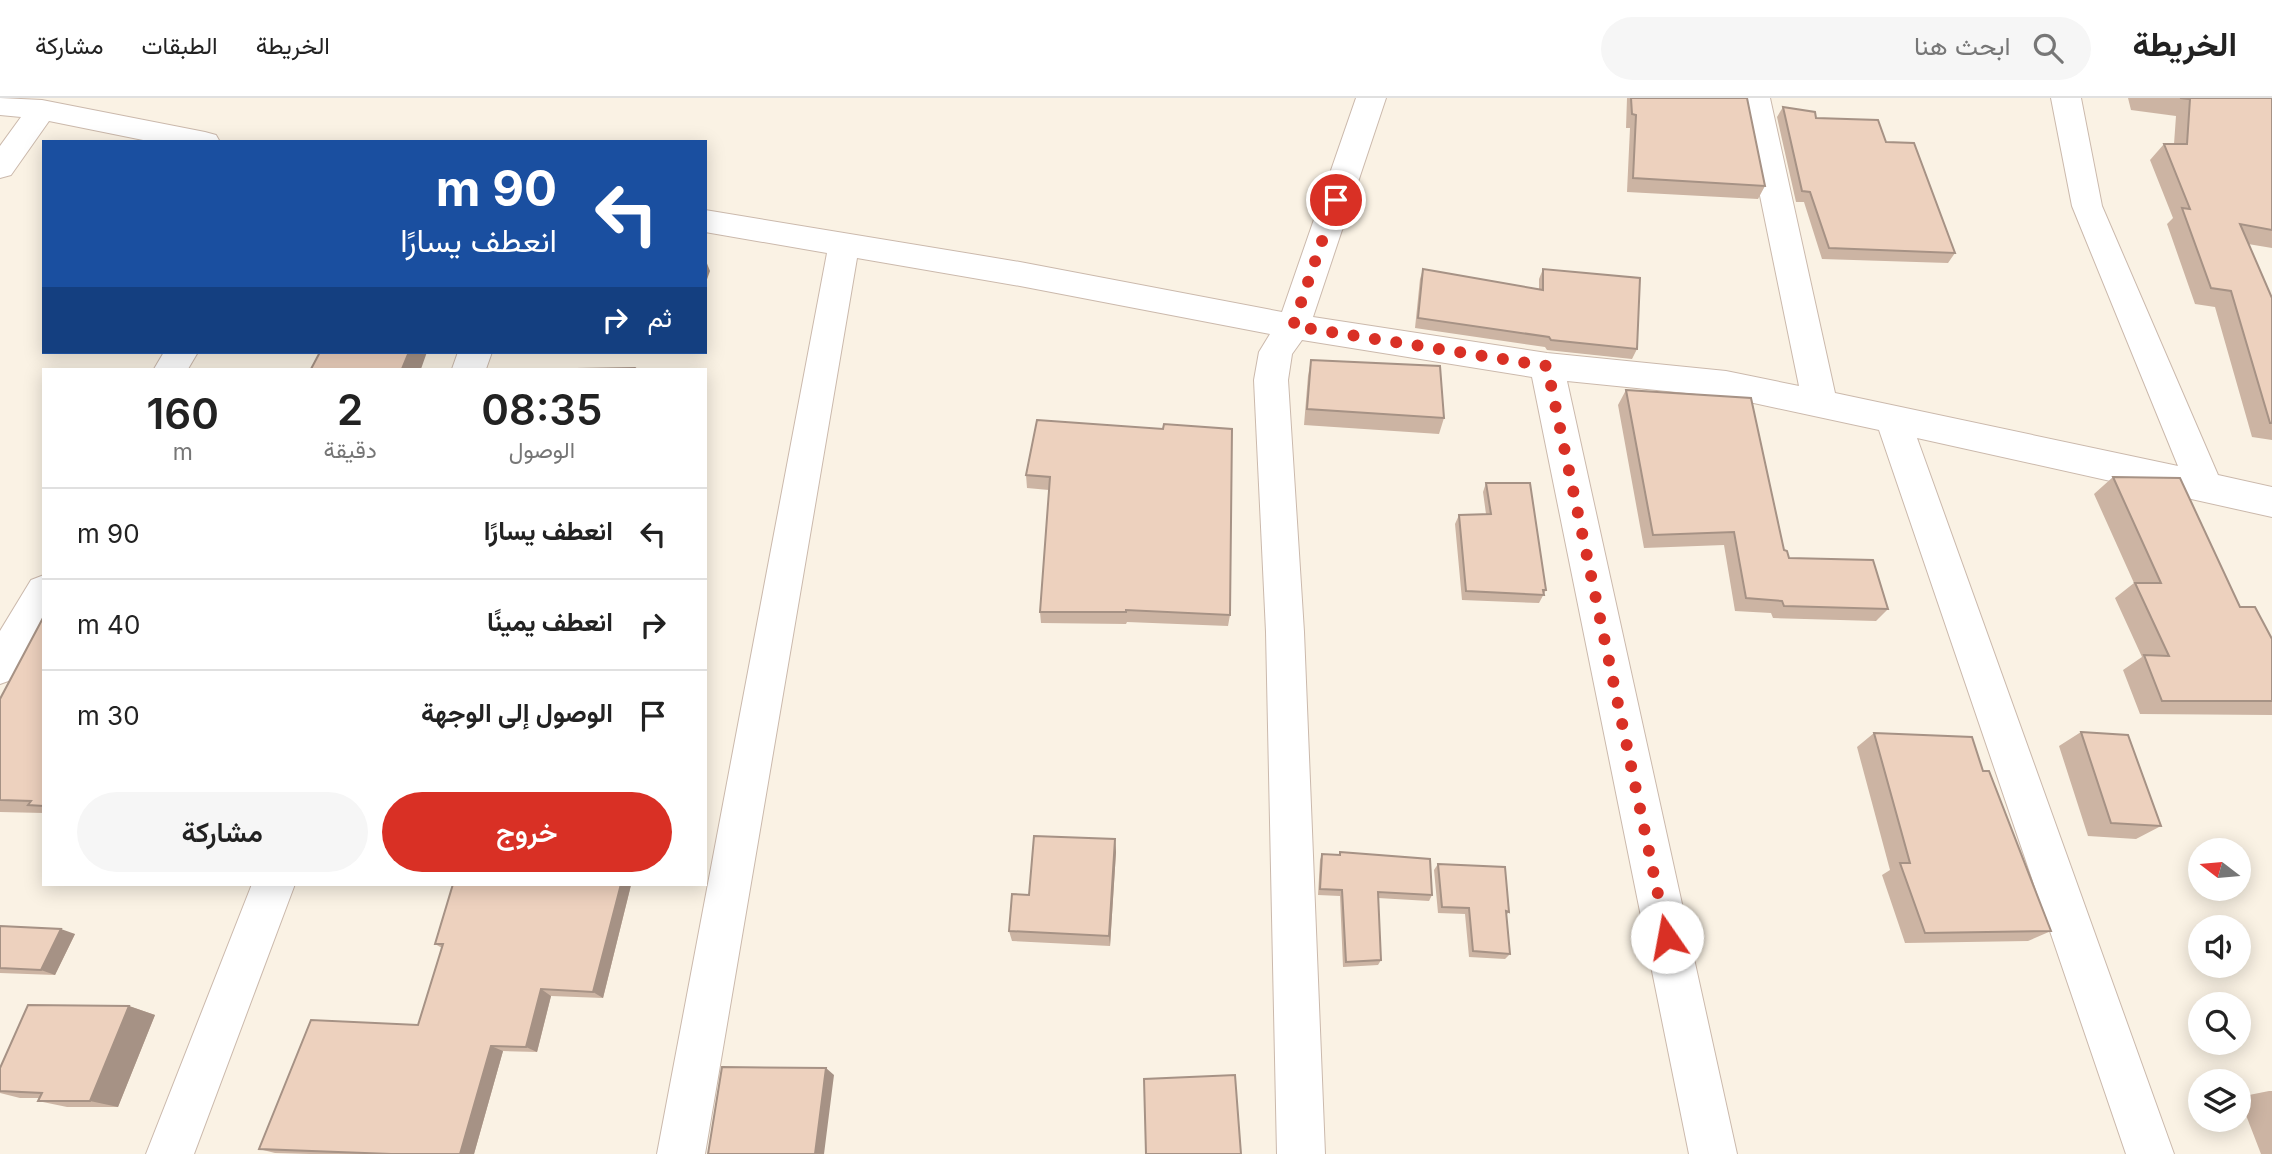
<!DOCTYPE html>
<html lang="ar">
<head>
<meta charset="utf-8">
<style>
	:root { --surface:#fff; --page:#f6f6f6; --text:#222; --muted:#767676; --line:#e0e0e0; --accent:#d93025 }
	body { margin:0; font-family:Inter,Vazirmatn,sans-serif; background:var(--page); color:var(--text); direction:rtl; height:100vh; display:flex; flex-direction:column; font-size:26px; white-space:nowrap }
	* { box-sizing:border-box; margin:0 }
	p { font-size:23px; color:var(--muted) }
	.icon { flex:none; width:38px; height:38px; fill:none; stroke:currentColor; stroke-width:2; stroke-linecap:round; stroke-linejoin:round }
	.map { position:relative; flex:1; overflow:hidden; direction:ltr }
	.details { position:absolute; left:42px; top:270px; width:665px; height:518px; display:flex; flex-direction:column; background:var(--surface); border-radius:0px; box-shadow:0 4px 18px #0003; direction:rtl }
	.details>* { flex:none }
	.hud { position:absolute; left:42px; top:42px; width:665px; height:214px; border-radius:0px; box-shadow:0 4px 18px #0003; direction:rtl; background:#1a4fa0; color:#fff; overflow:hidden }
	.needle { width:46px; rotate:286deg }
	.tools { position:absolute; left:2188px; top:740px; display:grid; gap:14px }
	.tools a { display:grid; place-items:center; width:63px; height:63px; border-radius:50%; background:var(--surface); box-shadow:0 4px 18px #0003; font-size:35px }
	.pin { position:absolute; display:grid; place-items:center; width:60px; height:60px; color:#fff; margin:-30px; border:4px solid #fff; border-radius:50%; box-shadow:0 2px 7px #0007 }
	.me { position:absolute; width:77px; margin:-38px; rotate:348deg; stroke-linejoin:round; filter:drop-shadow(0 0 5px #0008) }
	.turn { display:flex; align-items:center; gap:24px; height:147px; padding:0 35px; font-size:32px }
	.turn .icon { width:91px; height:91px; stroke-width:2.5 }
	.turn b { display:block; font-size:49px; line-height:60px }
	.then { display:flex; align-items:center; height:66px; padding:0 35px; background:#0003; gap:14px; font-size:26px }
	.eta { display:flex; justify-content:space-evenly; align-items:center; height:119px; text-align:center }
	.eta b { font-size:42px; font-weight:600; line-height:49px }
	.button { display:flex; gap:14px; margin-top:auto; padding:14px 35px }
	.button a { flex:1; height:80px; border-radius:42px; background:var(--accent); color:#fff; font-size:28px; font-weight:600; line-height:80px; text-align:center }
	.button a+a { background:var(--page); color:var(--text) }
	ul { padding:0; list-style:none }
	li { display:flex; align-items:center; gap:21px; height:91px; padding:0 35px; border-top:2px solid var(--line) }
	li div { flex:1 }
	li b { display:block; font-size:26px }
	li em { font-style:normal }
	header { display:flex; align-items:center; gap:42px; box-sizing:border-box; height:98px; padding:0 35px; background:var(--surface); border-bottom:2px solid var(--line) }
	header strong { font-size:33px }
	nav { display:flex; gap:38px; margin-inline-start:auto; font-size:24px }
	.search { width:490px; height:63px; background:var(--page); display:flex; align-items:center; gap:18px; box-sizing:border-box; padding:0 24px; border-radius:38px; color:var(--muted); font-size:26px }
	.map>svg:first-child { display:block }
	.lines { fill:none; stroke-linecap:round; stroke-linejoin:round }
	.street-casing { stroke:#cbb9ac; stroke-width:2 }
	.street { fill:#fff; fill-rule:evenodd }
	.wall { fill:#ccb4a3 }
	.shaded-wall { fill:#a69285 }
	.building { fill:#edd1be; stroke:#a69285; stroke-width:2 }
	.route { stroke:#d93025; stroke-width:12; stroke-dasharray:0 21.6 }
</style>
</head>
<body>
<header>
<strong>الخريطة</strong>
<div class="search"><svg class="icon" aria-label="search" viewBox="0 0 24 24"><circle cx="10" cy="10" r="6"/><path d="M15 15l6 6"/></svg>ابحث هنا</div>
<nav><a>الخريطة</a><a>الطبقات</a><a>مشاركة</a></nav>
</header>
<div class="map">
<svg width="2272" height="1056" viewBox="0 0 2272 1056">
	<rect width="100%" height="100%" fill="#faf2e4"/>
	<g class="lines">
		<defs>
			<path id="street" d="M 0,0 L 42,2 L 205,34 L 216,37 L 220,44 L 153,44 L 49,23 L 11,77 L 0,80 L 0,48 L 21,19 L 0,17 Z
				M 1356,0 L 1386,0 L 1313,219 L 1547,255 L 1726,273 L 1799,288 L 1740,0 L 1770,0 L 1835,295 L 2178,368 L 2072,108 L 2051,0 L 2081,0 L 2102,108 L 2218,377 L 2272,389 L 2272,419 L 1917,340 L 2174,1056 L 2126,1056 L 1879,332 L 1726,299 L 1567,283 L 1737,1056 L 1689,1056 L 1532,279 L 1302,242 L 1292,256 L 1288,282 L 1304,534 L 1325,1056 L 1277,1056 L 1266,534 L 1254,282 L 1259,254 L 1270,236 L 1020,188 L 857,160 L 705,1056 L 657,1056 L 827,155 L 705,134 L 705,112 L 1020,164 L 1282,214 Z
				M 164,254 L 198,254 L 188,271 L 154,271 Z
				M 458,254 L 492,254 L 486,271 L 452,271 Z
				M 44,477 L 44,528 L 14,581 L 0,586 L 0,533 L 31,482 Z
				M 252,786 L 295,786 L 194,1056 L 146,1056 Z"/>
		</defs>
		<use href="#street" class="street-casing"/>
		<use href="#street" class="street"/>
	</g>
	<path class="wall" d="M 1627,0 L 1744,0 L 1765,88 L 1758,101 L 1627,94 L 1630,30 L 1626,30 Z
		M 2128,0 L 2272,0 L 2272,150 L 2248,146 L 2272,200 L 2272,342 L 2252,339 L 2215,209 L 2195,206 L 2167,126 L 2173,120 L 2150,62 L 2164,46 L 2174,46 L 2176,18 L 2131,12 Z
		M 1783,9 L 1886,44 L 1955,155 L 1948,165 L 1822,161 L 1804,104 L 1796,104 L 1777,19 Z
		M 1423,171 L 1539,191 L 1539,181 L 1543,171 L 1637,251 L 1632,261 L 1547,252 L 1545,249 L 1415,230 L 1420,181 Z
		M 1311,262 L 1444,320 L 1439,336 L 1304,327 L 1308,278 Z
		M 1626,292 L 1789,460 L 1888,511 L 1876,523 L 1773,520 L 1771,515 L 1735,513 L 1724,447 L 1644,450 L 1618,307 Z
		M 1037,322 L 1230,517 L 1228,528 L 1127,524 L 1126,526 L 1041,525 L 1040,514 L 1049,392 L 1027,390 L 1026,377 Z
		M 2113,379 L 2272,541 L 2272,617 L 2140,616 L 2123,572 L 2142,559 L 2115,500 L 2134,485 L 2094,396 Z
		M 1486,385 L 1546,492 L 1539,505 L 1462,502 L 1455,426 L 1459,417 L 1486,416 L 1483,394 Z
		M 44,518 L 44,715 L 0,714 L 0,601 Z
		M 2081,634 L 2161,728 L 2136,741 L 2088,738 L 2059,648 Z
		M 1874,635 L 1983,673 L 2051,833 L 2028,843 L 1905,845 L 1882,777 L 1890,772 L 1857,649 Z
		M 1115,741 L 1116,754 L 1110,848 L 1012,843 L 1009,833 L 1029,797 Z
		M 1340,754 L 1432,797 L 1429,803 L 1378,800 L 1381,862 L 1378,867 L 1343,869 L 1340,798 L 1318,797 L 1320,762 L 1322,756 L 1339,757 Z
		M 1438,766 L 1509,814 L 1506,817 L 1510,856 L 1505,861 L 1469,859 L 1465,816 L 1438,815 L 1434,772 Z
		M 631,787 L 603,900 L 551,898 L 537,954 L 503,953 L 474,1056 L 310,1056 L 275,1055 L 259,1051 L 418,927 L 442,850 L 435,846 Z
		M 0,828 L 75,836 L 55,877 L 0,875 Z
		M 129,908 L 155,917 L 118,1009 L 67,1009 L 38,1003 L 39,1000 L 20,1000 L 0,995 L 0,970 Z
		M 2269,993 L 2272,993 L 2272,1056 L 2261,1056 L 2239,999 Z"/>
	<path class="shaded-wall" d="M 706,163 L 710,173 L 705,187 L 705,165 Z
		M 409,254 L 427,254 L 421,271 L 402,271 Z
		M 1115,741 L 1116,754 L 1110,848 L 1109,838 Z
		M 621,786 L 630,786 L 631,787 L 603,900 L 593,894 Z
		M 61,831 L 75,836 L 55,877 L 41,872 Z
		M 541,891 L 551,898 L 537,954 L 526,949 Z
		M 129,908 L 155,917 L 118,1009 L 90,1003 Z
		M 491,948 L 503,953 L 474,1056 L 460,1056 Z
		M 826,970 L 834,977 L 824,1056 L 815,1056 Z"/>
	<path class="building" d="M 1631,0 L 1747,0 L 1765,88 L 1633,80 L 1636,17 L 1632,16 Z
		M 2180,0 L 2272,0 L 2272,132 L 2240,126 L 2272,200 L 2272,325 L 2270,325 L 2231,193 L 2211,190 L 2182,110 L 2190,111 L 2164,46 L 2187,46 L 2190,1 Z
		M 1783,9 L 1815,14 L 1816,20 L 1878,22 L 1886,44 L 1914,45 L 1955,155 L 1829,150 L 1810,94 L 1802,93 Z
		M 1423,171 L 1543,192 L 1543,171 L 1640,180 L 1637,251 L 1551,242 L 1549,239 L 1418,220 Z
		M 320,254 L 409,254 L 402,271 L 311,271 Z
		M 1311,262 L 1440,268 L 1444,320 L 1307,311 Z
		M 634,270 L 633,271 L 576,271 Z
		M 1626,292 L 1751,300 L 1784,452 L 1787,453 L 1789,460 L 1873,462 L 1888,511 L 1784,508 L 1782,503 L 1746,500 L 1734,434 L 1653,437 Z
		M 1037,322 L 1163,331 L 1164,326 L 1232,331 L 1230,517 L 1126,512 L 1126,514 L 1040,514 L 1050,379 L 1026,377 Z
		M 2113,379 L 2180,380 L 2240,509 L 2255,509 L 2272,541 L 2272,603 L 2162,603 L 2144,557 L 2169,558 L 2135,485 L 2161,485 Z
		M 1486,385 L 1530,385 L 1546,492 L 1543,492 L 1544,497 L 1466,493 L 1459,417 L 1491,416 Z
		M 44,518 L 44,708 L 28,707 L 31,703 L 0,702 L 0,601 Z
		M 2081,634 L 2128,637 L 2161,728 L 2111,725 Z
		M 1874,635 L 1972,639 L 1983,673 L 1989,673 L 2051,833 L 1925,835 L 1900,765 L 1910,765 Z
		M 1034,738 L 1115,741 L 1109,838 L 1009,833 L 1012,796 L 1029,797 Z
		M 1340,754 L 1430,761 L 1432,797 L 1378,794 L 1381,862 L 1346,864 L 1342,792 L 1320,791 L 1322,756 L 1340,757 Z
		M 1438,766 L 1505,769 L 1509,814 L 1506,813 L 1510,856 L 1473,853 L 1469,810 L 1442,809 Z
		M 453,786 L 621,786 L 593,894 L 541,891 L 526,949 L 491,948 L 460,1056 L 391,1056 L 259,1051 L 311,922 L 418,927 L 443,846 L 435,846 Z
		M 0,828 L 61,831 L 41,872 L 0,870 Z
		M 28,907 L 129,908 L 90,1003 L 38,1003 L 42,995 L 0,993 L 0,970 Z
		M 722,969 L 826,970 L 815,1056 L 708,1056 Z
		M 1235,977 L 1241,1056 L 1146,1056 L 1144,981 Z"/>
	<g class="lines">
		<path class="route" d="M 1336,102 L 1293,228 L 1547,268 L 1667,839"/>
	</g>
</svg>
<div class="tools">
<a><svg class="needle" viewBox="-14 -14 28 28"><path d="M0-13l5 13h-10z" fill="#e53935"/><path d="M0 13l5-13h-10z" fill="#767676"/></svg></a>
<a><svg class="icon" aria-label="sound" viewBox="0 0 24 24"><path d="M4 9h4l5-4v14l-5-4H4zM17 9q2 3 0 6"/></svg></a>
<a><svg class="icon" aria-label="search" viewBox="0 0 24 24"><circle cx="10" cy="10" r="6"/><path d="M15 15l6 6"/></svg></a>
<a><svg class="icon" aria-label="layers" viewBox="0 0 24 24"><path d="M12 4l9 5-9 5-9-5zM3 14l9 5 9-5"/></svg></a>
</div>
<div class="pin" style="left:1336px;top:102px;background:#d93025"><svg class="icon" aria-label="arrive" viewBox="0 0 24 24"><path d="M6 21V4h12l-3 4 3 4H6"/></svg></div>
<svg class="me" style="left:1667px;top:839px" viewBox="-20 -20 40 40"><circle r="19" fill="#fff"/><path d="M0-13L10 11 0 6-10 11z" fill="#d93025"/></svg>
<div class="hud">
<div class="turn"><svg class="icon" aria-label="left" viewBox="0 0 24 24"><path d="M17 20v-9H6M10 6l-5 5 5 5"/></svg><div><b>90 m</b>انعطف يسارًا</div></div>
<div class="then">ثم<svg class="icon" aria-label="right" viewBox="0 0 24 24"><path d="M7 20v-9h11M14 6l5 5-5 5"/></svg></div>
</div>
<section class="details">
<div class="eta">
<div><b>08:35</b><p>الوصول</p></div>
<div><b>2</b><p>دقيقة</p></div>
<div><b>160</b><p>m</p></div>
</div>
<ul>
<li><svg class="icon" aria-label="left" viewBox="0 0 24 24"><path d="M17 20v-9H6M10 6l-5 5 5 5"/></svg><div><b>انعطف يسارًا</b></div><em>90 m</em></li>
<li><svg class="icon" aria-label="right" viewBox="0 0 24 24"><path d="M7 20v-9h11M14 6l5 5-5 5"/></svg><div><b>انعطف يمينًا</b></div><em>40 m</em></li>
<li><svg class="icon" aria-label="arrive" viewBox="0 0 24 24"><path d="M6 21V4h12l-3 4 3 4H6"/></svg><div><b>الوصول إلى الوجهة</b></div><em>30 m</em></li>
</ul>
<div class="button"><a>خروج</a><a>مشاركة</a></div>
</section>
</div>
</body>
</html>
